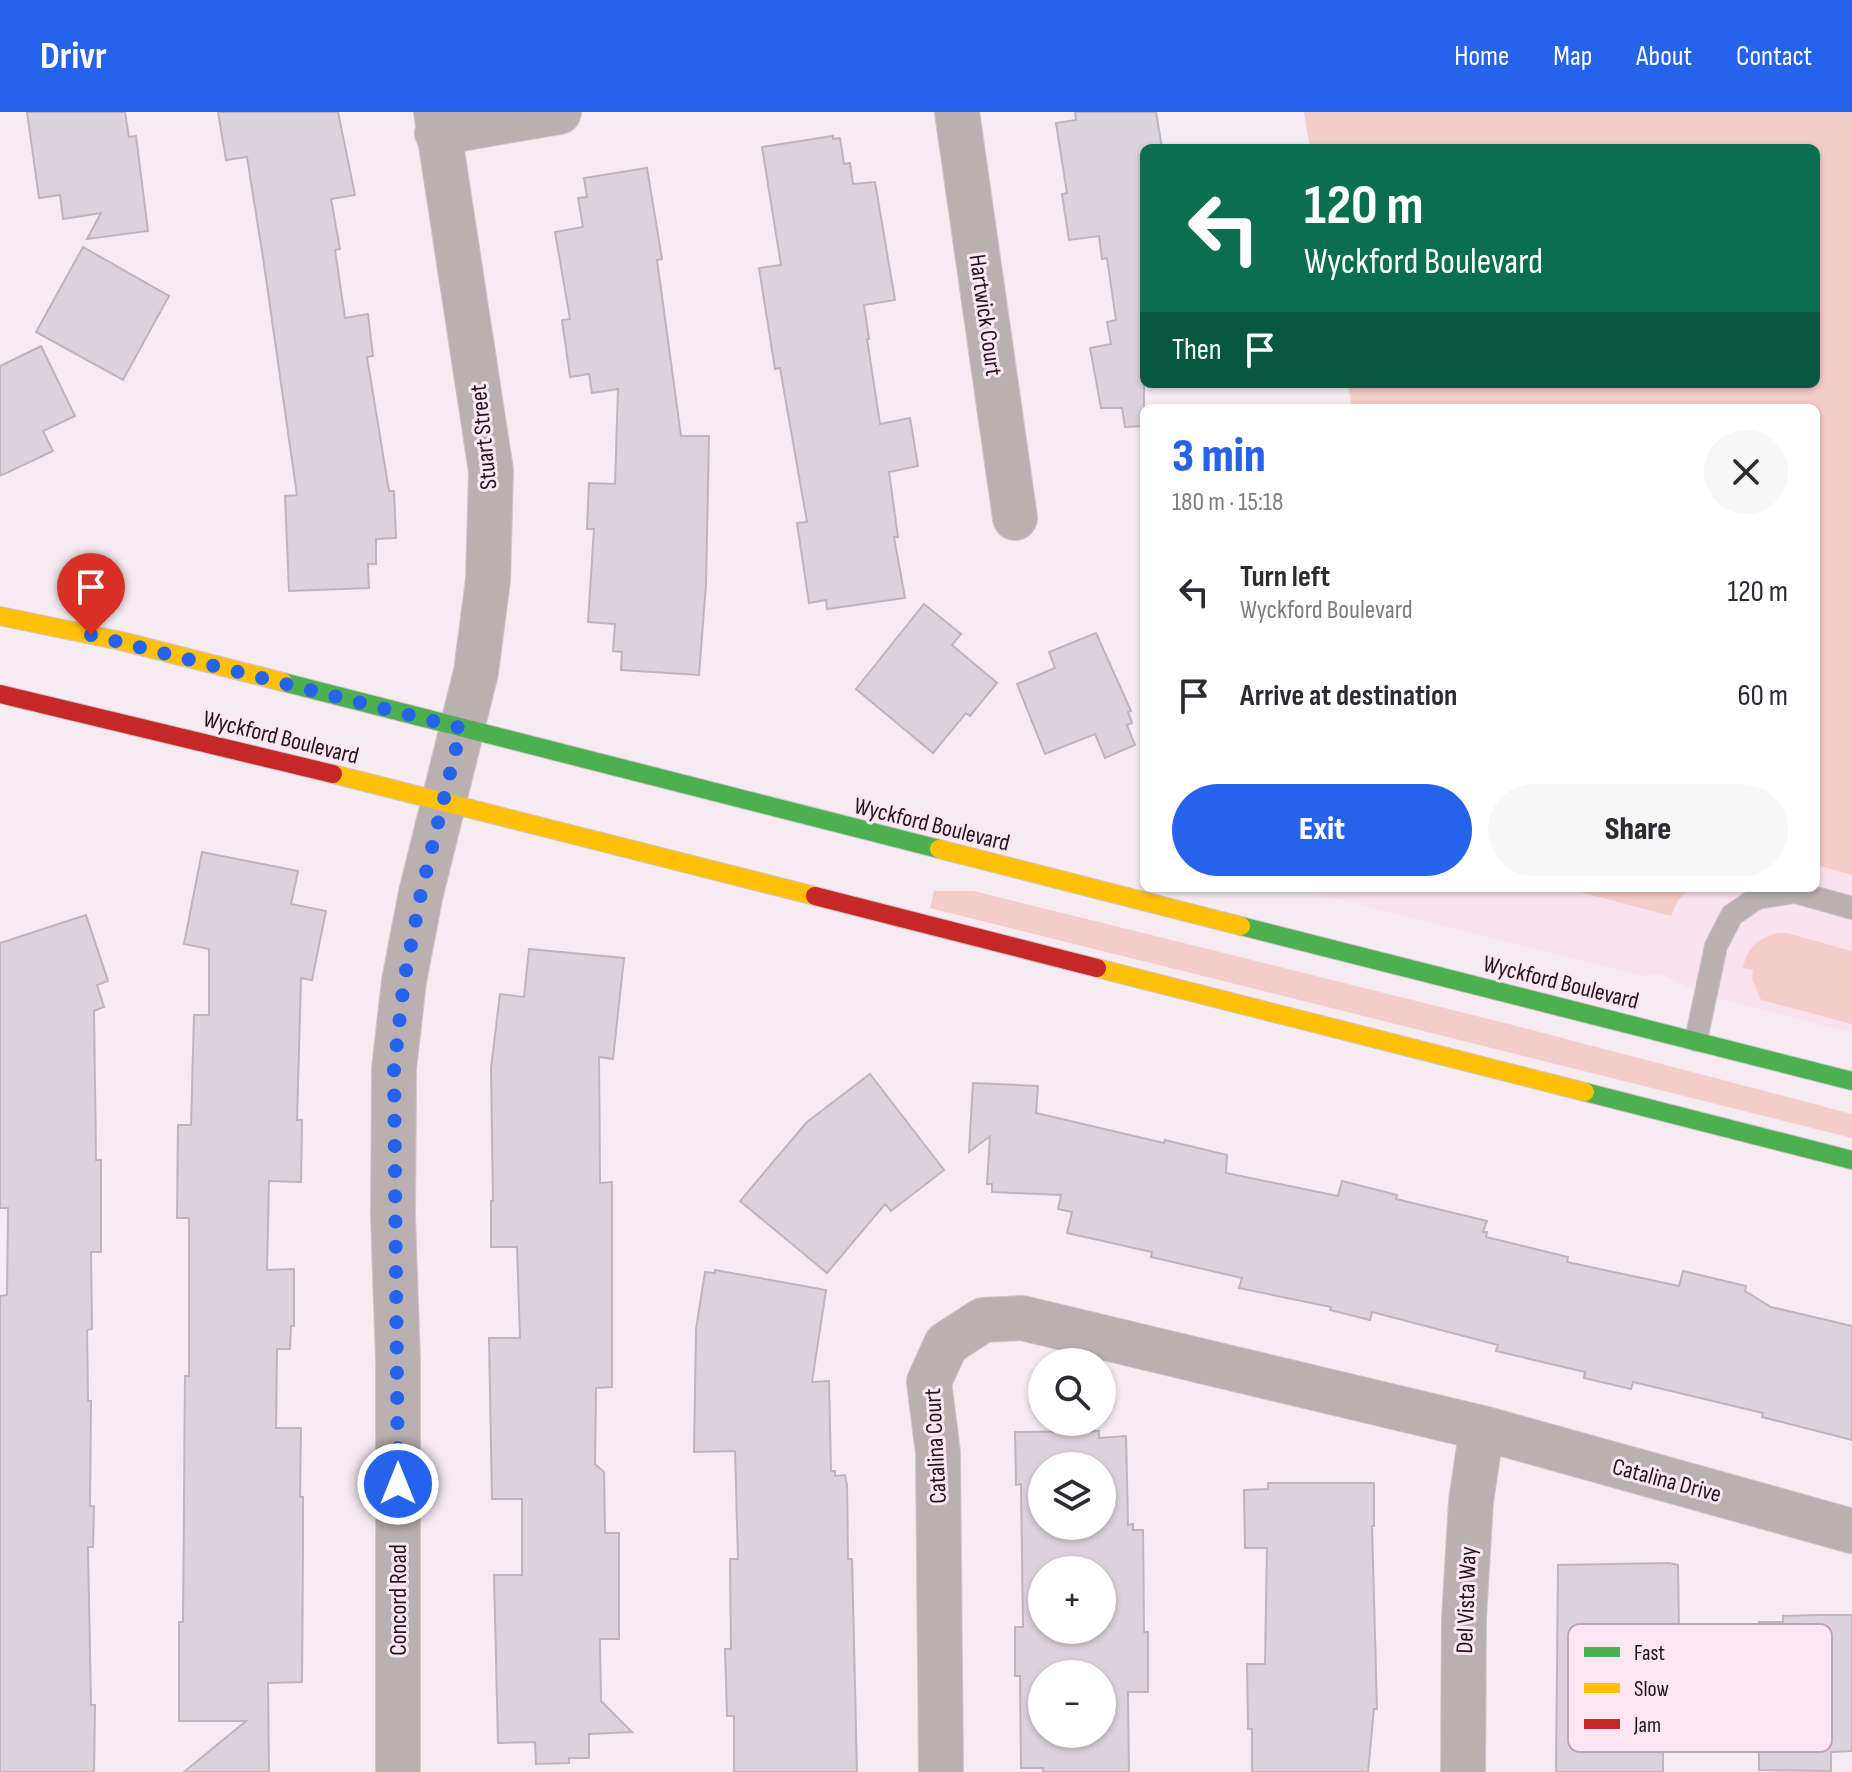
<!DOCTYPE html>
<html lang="en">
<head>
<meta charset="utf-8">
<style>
	:root { --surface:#fff; --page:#f7f7f7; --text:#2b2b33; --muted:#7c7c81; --accent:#2563eb }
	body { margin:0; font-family:"Sofia Sans Condensed",sans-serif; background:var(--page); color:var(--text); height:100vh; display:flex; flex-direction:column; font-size:30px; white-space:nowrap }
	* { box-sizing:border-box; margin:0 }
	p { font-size:26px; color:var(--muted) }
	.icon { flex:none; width:44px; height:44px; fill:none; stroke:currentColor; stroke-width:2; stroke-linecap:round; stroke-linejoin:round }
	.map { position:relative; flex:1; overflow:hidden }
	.side { position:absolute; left:1140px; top:292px; width:680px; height:488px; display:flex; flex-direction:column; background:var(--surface); border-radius:12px; box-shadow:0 2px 6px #0004 }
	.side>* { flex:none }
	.guide { position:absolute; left:1140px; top:32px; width:680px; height:244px; border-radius:12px; box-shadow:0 2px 6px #0004; background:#0b6e4f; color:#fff; overflow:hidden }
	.controls { position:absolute; left:1028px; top:1236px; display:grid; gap:16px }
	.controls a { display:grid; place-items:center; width:88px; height:88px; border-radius:50%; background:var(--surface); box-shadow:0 2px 6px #0004; font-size:40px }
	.pin { position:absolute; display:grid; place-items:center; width:68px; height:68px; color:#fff; margin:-82px -34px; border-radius:50% 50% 50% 0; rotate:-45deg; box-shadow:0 0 8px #0007 }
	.pin .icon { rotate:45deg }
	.me { position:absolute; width:88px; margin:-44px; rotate:0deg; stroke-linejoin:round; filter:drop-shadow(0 0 6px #0008) }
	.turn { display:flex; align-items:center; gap:28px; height:168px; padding:0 32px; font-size:36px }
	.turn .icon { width:104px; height:104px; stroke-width:2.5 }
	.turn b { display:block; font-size:56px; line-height:68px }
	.then { display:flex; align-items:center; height:76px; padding:0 32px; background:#0003; gap:16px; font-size:30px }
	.round { display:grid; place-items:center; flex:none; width:84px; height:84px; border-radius:42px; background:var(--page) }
	.overview { display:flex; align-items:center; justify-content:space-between; height:136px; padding:0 32px }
	h1 { font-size:48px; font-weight:800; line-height:60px; color:var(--accent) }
	.primary-button { display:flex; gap:16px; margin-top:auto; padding:16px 32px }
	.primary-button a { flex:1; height:92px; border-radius:48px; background:var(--accent); color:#fff; font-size:32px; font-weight:800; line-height:92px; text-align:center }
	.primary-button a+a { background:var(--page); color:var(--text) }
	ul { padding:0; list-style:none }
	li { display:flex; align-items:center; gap:24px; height:104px; padding:0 32px }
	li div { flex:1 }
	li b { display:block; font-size:30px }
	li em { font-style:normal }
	header { display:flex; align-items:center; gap:48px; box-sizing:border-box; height:112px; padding:0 40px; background:var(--accent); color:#fff }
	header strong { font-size:38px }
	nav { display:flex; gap:44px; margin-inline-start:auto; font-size:28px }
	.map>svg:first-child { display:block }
	.built { fill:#f9e2ee }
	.green { fill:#f4cdca }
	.building { fill:#dcd2db; stroke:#beb5bc; stroke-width:2; fill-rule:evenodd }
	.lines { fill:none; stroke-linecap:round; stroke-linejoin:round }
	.lane-casing { stroke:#cfc5cb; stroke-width:24 }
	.street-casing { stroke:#cfc5cb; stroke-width:46 }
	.fast-casing { stroke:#cfc5cb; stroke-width:20 }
	.slow-casing { stroke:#cfc5cb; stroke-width:20 }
	.jam-casing { stroke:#cfc5cb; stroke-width:20 }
	.lane { stroke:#baafb1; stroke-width:22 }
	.street { stroke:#baafb1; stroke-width:44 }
	.fast { stroke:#4caf50; stroke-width:18 }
	.slow { stroke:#ffc107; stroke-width:18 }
	.jam { stroke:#c62828; stroke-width:18 }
	.route { stroke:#2563eb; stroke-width:14; stroke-dasharray:0 25.2 }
	.labels { text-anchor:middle; stroke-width:6; stroke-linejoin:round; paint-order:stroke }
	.street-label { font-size:24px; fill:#21151c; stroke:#fbe6f1 }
	.key { fill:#fbe6f1; stroke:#baa7b1; stroke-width:2 }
	.key-label { font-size:22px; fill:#21151c }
</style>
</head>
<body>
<header>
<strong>Drivr</strong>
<nav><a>Home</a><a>Map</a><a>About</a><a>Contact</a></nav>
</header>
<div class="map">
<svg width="1852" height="1660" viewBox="0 0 1852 1660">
	<rect width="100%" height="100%" fill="#f6ebf1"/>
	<path class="built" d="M 1304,0 L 1852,0 L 1852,921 L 1705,883 L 1658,861 L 1645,865 L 1634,862 L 1293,776 L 1816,776 L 1816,296 L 1352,296 L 1348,272 L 1816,272 L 1816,36 L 1310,36 Z"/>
	<path class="green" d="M 1304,0 L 1852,0 L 1852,763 L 1816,753 L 1816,296 L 1352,296 L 1348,272 L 1816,272 L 1816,36 L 1310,36 Z
		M 1565,776 L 1690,776 L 1677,790 L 1671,804 Z
		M 934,779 L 974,779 L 1509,912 L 1852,1002 L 1852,1026 L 930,796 Z
		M 1778,821 L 1787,821 L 1852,839 L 1852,912 L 1761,888 L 1752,867 L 1753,858 L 1743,856 C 1747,835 1758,826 1778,821 Z"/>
	<path class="building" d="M 27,0 L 125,0 L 129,25 L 136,24 L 148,119 L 87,127 L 101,101 L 63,107 L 60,83 L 39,86 Z
		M 218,0 L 338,0 L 355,83 L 331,87 L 340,137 L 335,138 L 345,206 L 368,202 L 373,244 L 367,245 L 389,379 L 394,379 L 396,426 L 376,427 L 376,452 L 368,452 L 369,476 L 289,479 L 285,384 L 297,383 L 264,152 L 247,45 L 226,48 Z
		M 1075,0 L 1156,0 L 1162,36 L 1144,36 L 1144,314 L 1125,315 L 1122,296 L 1101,296 L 1090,236 L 1111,232 L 1107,210 L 1116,208 L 1107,146 L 1102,147 L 1099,124 L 1069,128 L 1062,82 L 1067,81 L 1056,11 L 1076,8 Z
		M 833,24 L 833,27 L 840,26 L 844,52 L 850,51 L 853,72 L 875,70 L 895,188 L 864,193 L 869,227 L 867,227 L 880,312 L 910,306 L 918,354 L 889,360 L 898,425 L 894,425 L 905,486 L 827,497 L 826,488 L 809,491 L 797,411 L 807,410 L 780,256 L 775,257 L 759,156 L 781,153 L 762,35 Z
		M 647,56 L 662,147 L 657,148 L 681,324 L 709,324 L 706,472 L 699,563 L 621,558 L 622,540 L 613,539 L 615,512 L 588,510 L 594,417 L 587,417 L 589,371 L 615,372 L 618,277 L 592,281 L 589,262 L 570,265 L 562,208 L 570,207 L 555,120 L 583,115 L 578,86 L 587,85 L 584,66 Z
		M 83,135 L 169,184 L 123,268 L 36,220 Z
		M 41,234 L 75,304 L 43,319 L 53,339 L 0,364 L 0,254 Z
		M 924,492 L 961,522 L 952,533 L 997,571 L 970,604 L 966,601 L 933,641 L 856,577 Z
		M 1096,521 L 1131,599 L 1128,600 L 1132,611 L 1127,613 L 1135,633 L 1105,646 L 1095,622 L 1045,642 L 1017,572 L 1055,556 L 1049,540 Z
		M 202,740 L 298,759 L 291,792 L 326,799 L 312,868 L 301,866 L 297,1008 L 302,1008 L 301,1070 L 269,1069 L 267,1158 L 294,1157 L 294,1214 L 291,1214 L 290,1237 L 277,1237 L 276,1316 L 301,1316 L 300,1385 L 303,1385 L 303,1435 L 302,1570 L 268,1571 L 269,1660 L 184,1660 L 246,1609 L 179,1609 L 179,1510 L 183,1510 L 185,1264 L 189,1264 L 189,1106 L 177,1106 L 178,1013 L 191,1013 L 194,903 L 209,903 L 209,837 L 184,832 Z
		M 86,803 L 108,869 L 97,873 L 104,895 L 94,899 L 96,1048 L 101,1048 L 101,1140 L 91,1140 L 92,1217 L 87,1218 L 88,1289 L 91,1289 L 90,1394 L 94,1394 L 93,1435 L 88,1435 L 91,1593 L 95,1593 L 94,1660 L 0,1660 L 0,1184 L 7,1183 L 8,1096 L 0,1096 L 0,831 Z
		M 529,837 L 624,846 L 613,947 L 599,945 L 600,1071 L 612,1070 L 612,1275 L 596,1276 L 595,1352 L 604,1360 L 605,1421 L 619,1421 L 619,1527 L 600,1527 L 601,1589 L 632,1620 L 589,1622 L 589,1646 L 569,1646 L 569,1651 L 536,1652 L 535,1630 L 498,1631 L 494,1463 L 522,1463 L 522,1387 L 492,1387 L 489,1226 L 520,1226 L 517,1135 L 491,1135 L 491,1089 L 493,1089 L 491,956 L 500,882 L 524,885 Z
		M 870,962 L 944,1058 L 891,1099 L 885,1092 L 827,1161 L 740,1089 L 807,1010 Z
		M 973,971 L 1038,974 L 1036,1001 L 1164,1031 L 1165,1028 L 1227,1043 L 1226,1061 L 1338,1084 L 1342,1069 L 1397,1083 L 1396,1087 L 1487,1109 L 1483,1120 L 1487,1120 L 1486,1125 L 1568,1145 L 1567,1150 L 1679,1174 L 1683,1159 L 1746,1174 L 1745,1179 L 1771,1195 L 1852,1214 L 1852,1328 L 1762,1305 L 1763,1301 L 1633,1270 L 1631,1277 L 1584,1266 L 1585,1260 L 1496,1239 L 1498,1233 L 1372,1200 L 1370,1208 L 1330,1198 L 1331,1195 L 1239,1176 L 1242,1166 L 1151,1145 L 1152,1140 L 1067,1121 L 1072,1100 L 1058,1097 L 1061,1083 L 992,1080 L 992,1072 L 987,1072 L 990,1024 L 969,1040 Z
		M 715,1158 L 826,1178 L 812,1270 L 829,1269 L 831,1359 L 835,1359 L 835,1364 L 845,1363 L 847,1373 L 848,1447 L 852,1447 L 857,1660 L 734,1660 L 734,1604 L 727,1604 L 725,1537 L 731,1537 L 730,1447 L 738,1447 L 735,1339 L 694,1340 L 696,1217 L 705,1160 L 715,1161 Z
		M 1099,1319 L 1099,1326 L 1126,1324 L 1128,1413 L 1133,1412 L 1133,1418 L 1143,1418 L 1144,1520 L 1148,1520 L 1148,1580 L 1128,1580 L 1129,1660 L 1043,1660 L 1043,1656 L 1021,1656 L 1020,1564 L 1015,1564 L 1015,1515 L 1023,1515 L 1021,1372 L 1016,1373 L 1015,1320 ZM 1042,1354 L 1102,1354 L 1102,1414 L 1042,1414 ZM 1042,1458 L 1102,1458 L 1102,1518 L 1042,1518 ZM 1042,1562 L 1102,1562 L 1102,1622 L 1042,1622 Z
		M 1268,1371 L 1374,1371 L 1374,1414 L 1372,1414 L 1377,1597 L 1374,1597 L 1368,1660 L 1252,1660 L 1252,1617 L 1248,1617 L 1247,1552 L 1265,1552 L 1267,1436 L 1245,1436 L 1244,1378 L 1268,1377 Z
		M 1669,1451 L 1678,1453 L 1679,1520 L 1663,1520 L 1663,1660 L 1556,1660 L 1558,1453 Z
		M 1816,1503 L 1852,1503 L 1852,1639 L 1831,1640 L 1831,1659 L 1759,1658 L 1759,1510 L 1783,1510 L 1783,1504 Z"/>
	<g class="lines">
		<defs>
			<path id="lane" d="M 1696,928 L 1716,834 L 1732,803 L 1757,786 L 1795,780 L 1852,796"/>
			<path id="street" d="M 957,0 L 1015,406
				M 437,21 L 559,0
				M 398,1660 L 398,1250 L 393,1104 L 394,957 L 404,869 L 421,781 L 476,560 L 488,468 L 491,359 L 436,0
				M 941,1660 L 938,1341 L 929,1270 L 946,1232 L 983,1208 L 1022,1206 L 1482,1316 L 1852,1419
				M 1463,1660 L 1464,1506 L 1471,1389 L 1482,1316"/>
			<path id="fast" d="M 283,570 L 939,737
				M 1241,814 L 1852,969
				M 1585,980 L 1852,1048"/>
			<path id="slow" d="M 0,504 L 121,529 L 283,570
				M 333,662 L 815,784
				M 939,737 L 1241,814
				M 1097,856 L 1585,980"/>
			<path id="jam" d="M 0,582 L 333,662
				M 815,784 L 1097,856"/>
		</defs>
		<use href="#lane" class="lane-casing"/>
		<use href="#street" class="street-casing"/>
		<use href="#fast" class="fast-casing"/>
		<use href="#slow" class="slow-casing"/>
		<use href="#jam" class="jam-casing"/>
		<use href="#lane" class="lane"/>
		<use href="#street" class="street"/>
		<use href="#fast" class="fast"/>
		<use href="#slow" class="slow"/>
		<use href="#jam" class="jam"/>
	</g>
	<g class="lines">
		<path class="route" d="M 91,523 L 461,616 L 421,781 L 404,869 L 394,957 L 398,1372"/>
	</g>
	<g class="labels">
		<g class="street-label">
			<text transform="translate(986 203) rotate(82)" y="8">Hartwick Court</text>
			<text transform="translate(483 325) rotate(-96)" y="8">Stuart Street</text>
			<text transform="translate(281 625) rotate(14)" y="8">Wyckford Boulevard</text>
			<text transform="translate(932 712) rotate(14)" y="8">Wyckford Boulevard</text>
			<text transform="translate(1561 870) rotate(14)" y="8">Wyckford Boulevard</text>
			<text transform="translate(935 1334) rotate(-93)" y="8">Catalina Court</text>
			<text transform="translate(1667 1368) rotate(15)" y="8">Catalina Drive</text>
			<text transform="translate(398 1488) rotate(-90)" y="8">Concord Road</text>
			<text transform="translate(1466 1488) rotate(-88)" y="8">Del Vista Way</text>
		</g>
	</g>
	<rect x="1568" y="1512" width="264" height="128" rx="12" class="key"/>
	<rect x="1584" y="1535" width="36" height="10" fill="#4caf50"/>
	<rect x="1584" y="1571" width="36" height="10" fill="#ffc107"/>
	<rect x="1584" y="1607" width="36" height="10" fill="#c62828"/>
	<g class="key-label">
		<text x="1634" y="1548">Fast</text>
		<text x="1634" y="1584">Slow</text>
		<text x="1634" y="1620">Jam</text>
	</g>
</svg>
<div class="controls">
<a><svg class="icon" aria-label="search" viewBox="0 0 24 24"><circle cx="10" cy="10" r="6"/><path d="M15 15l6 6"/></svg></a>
<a><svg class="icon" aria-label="layers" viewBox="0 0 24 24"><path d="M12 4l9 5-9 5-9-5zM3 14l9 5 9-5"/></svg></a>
<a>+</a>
<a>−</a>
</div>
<div class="pin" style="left:91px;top:523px;background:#d93025"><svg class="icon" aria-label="arrive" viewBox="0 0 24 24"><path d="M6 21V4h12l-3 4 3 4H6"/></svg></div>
<svg class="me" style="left:398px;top:1372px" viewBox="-20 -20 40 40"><circle r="17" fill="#2563eb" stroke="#fff" stroke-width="3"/><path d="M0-11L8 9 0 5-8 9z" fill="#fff"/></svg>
<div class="guide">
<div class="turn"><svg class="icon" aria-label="left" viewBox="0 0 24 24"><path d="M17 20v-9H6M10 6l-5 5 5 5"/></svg><div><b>120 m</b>Wyckford Boulevard</div></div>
<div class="then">Then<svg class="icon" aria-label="arrive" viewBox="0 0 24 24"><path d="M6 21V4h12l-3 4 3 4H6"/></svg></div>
</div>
<section class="side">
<div class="overview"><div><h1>3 min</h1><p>180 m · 15:18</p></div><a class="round"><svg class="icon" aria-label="close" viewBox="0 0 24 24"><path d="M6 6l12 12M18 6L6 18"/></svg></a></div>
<ul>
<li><svg class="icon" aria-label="left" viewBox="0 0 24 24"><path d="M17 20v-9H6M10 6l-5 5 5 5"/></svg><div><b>Turn left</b><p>Wyckford Boulevard</p></div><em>120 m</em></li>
<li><svg class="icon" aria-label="arrive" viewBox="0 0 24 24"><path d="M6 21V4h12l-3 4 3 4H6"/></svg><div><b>Arrive at destination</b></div><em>60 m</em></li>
</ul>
<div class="primary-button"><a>Exit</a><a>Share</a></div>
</section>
</div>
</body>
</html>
